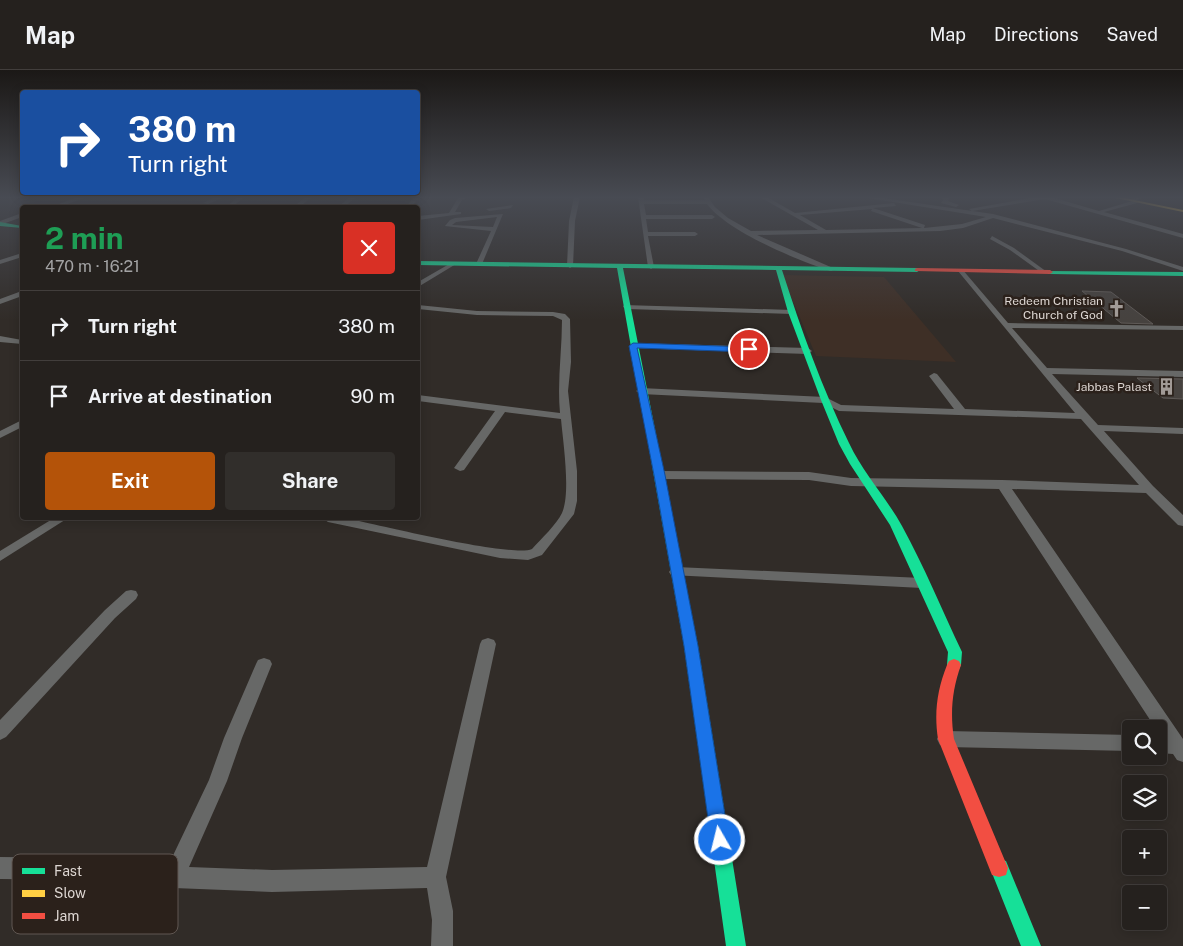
<!DOCTYPE html>
<html lang="en">
<head>
<meta charset="utf-8">
<style>
	:root { --surface:#25211e; --page:#312e2b; --text:#f1f3f6; --muted:#a3a3a4; --line:#423e3c; --accent:#b45309 }
	body { margin:0; font-family:"Public Sans",sans-serif; background:var(--page); color:var(--text); height:100vh; display:flex; flex-direction:column; font-size:19px; white-space:nowrap }
	* { box-sizing:border-box; margin:0 }
	p { font-size:16px; color:var(--muted) }
	.icon { flex:none; width:28px; height:28px; fill:none; stroke:currentColor; stroke-width:2; stroke-linecap:round; stroke-linejoin:round }
	.map { position:relative; flex:1; overflow:hidden }
	.sheet { position:absolute; left:20px; top:135px; width:400px; height:315px; display:flex; flex-direction:column; background:var(--surface); border-radius:5px; box-shadow:0 2px 12px #0003,0 0 0 1px var(--line) }
	.sheet>* { flex:none }
	.hud { position:absolute; left:20px; top:20px; width:400px; height:105px; border-radius:5px; box-shadow:0 2px 12px #0003,0 0 0 1px var(--line); background:#1a4fa0; color:#fff; overflow:hidden }
	.controls { position:absolute; left:1122px; top:650px; display:grid; gap:10px }
	.controls a { display:grid; place-items:center; width:45px; height:45px; border-radius:5px; background:var(--surface); box-shadow:0 2px 12px #0003,0 0 0 1px var(--line); font-size:25px }
	.pin { position:absolute; display:grid; place-items:center; width:42px; height:42px; color:#fff; margin:-21px; border:2px solid #fff; border-radius:50%; box-shadow:0 1px 5px #0007 }
	.me { position:absolute; width:55px; margin:-28px; rotate:352deg; stroke-linejoin:round; filter:drop-shadow(0 0 4px #0008) }
	.turn { display:flex; align-items:center; gap:18px; height:105px; padding:0 25px; font-size:22px }
	.turn .icon { width:65px; height:65px; stroke-width:2.5 }
	.turn b { display:block; font-size:35px; line-height:42px }
	.round { display:grid; place-items:center; flex:none; width:52px; height:52px; border-radius:5px; background:var(--page) }
	.summary { display:flex; align-items:center; justify-content:space-between; height:85px; padding:0 25px }
	h1 { font-size:30px; font-weight:700; line-height:38px; color:#1e9e55 }
	.cta { display:flex; gap:10px; margin-top:auto; padding:10px 25px }
	.cta a { flex:1; height:58px; border-radius:5px; background:var(--accent); color:#fff; font-size:20px; font-weight:700; line-height:58px; text-align:center }
	.cta a+a { background:var(--page); color:var(--text) }
	ul { padding:0; list-style:none }
	li { display:flex; align-items:center; gap:15px; height:70px; padding:0 25px; border-top:1px solid var(--line) }
	li div { flex:1 }
	li b { display:block; font-size:19px }
	li em { font-style:normal }
	header { display:flex; align-items:center; gap:30px; box-sizing:border-box; height:70px; padding:0 25px; background:var(--surface); border-bottom:1px solid var(--line) }
	header strong { font-size:24px }
	nav { display:flex; gap:28px; margin-inline-start:auto; font-size:18px }
	.map>svg:first-child { display:block }
	.built { fill:#3e2f26 }
	.building { fill:#46423f; stroke:#5f5a57 }
	.lines { fill:none; stroke-linecap:round; stroke-linejoin:round }
	.street { fill:#676867; fill-rule:evenodd }
	.fast { fill:#16e098; fill-rule:evenodd }
	.slow { fill:#ffcf43; fill-rule:evenodd }
	.jam { fill:#f24e42; fill-rule:evenodd }
	.route { fill:#1a73e8; stroke:#114b97 }
	.labels { text-anchor:middle; stroke-width:5; stroke-linejoin:round; paint-order:stroke }
	.far-poi-label { font-size:12px; fill:#ddd6d2; stroke:#2b211b; text-anchor:end }
	.key { fill:#2b211b; stroke:#605752; stroke-width:1 }
	.key-label { font-size:14px; fill:#ddd6d2 }
</style>
</head>
<body>
<header>
<strong>Map</strong>
<nav><a>Map</a><a>Directions</a><a>Saved</a></nav>
</header>
<div class="map">
<svg width="1183" height="876" viewBox="0 0 1183 876">
	<rect width="100%" height="100%" fill="#312c28"/>
	<path class="built" d="M 782,205 L 884,207 L 956,292 L 816,286 Z"/>
	<path class="building" d="M 1082,221 L 1111,222 L 1153,254 L 1121,253 Z
		M 1137,308 L 1183,309 L 1183,329 L 1163,328 Z"/>
	<g class="lines">
		<path class="street" d="M 78,127 L 86,127 L 57,138 L 48,138 Z
			M 216,127 L 224,127 L 208,134 L 203,133 Z
			M 238,127 L 244,127 L 231,138 L 225,138 Z
			M 306,127 L 312,127 L 298,138 L 292,138 Z
			M 350,127 L 356,127 L 343,138 L 337,138 Z
			M 414,127 L 420,127 L 410,138 L 405,138 Z
			M 467,127 L 462,130 L 455,142 L 461,142 L 461,144 L 418,150 L 418,146 L 449,143 L 458,128 Z
			M 574,127 L 580,127 L 575,151 L 573,196 L 570,198 L 567,196 L 569,151 Z
			M 638,127 L 644,127 L 644,130 L 705,130 L 702,127 L 708,127 L 715,137 L 728,148 L 751,161 L 818,160 L 760,127 L 767,127 L 795,143 L 894,133 L 896,136 L 873,138 L 925,155 L 924,158 L 962,154 L 986,147 L 862,127 L 876,127 L 993,144 L 1126,179 L 1183,197 L 1183,201 L 1122,181 L 993,148 L 963,158 L 940,161 L 757,165 L 833,198 L 833,200 L 831,201 C 798,191 727,161 707,134 L 644,134 L 646,145 L 712,145 L 715,147 L 712,149 L 646,149 L 648,162 L 695,162 L 698,164 L 695,166 L 648,166 L 654,197 L 651,199 L 648,197 ZM 872,139 L 871,141 L 922,158 L 826,160 L 800,145 Z
			M 939,127 L 950,128 L 948,131 L 959,135 L 956,137 L 941,133 L 944,129 Z
			M 1036,127 L 1051,127 L 1099,141 L 1132,131 L 1131,129 L 1143,127 L 1137,130 L 1137,133 L 1104,142 L 1183,164 L 1183,168 L 1045,129 L 972,141 L 969,139 Z
			M 166,135 L 181,138 L 164,138 Z
			M 513,135 L 511,138 L 489,141 L 486,139 Z
			M 22,143 L 22,147 L 0,155 L 0,151 Z
			M 503,144 L 482,194 L 479,196 L 476,194 L 491,161 L 445,156 L 450,150 L 455,148 ZM 497,147 L 493,157 L 452,155 L 456,152 Z
			M 992,166 L 1014,178 L 1047,202 L 1042,203 L 1010,180 L 990,169 Z
			M 22,183 L 22,187 L 0,194 L 0,190 Z
			M 451,193 L 456,194 L 418,217 L 418,212 Z
			M 958,199 L 962,199 L 1008,253 L 1183,256 L 1183,260 L 1012,258 L 1047,298 L 1183,301 L 1183,307 L 1052,304 L 1098,355 L 1183,358 L 1183,364 L 1104,361 L 1153,416 L 1183,445 L 1183,456 L 1178,455 L 1146,423 L 1012,419 L 1183,669 L 1183,692 L 1177,690 L 1173,684 L 1159,683 L 1159,667 L 1162,667 L 1159,659 L 1156,659 L 999,419 L 851,416 L 809,410 L 660,409 L 654,405 L 660,401 L 809,402 L 851,408 L 1002,410 L 1139,415 L 1081,349 L 839,341 L 823,333 L 641,324 L 636,321 L 641,318 L 825,327 L 841,335 L 954,339 L 929,306 L 934,303 L 937,304 L 965,339 L 1075,343 L 958,201 Z
			M 19,222 L 22,222 L 22,226 L 0,234 L 0,229 Z
			M 418,235 L 477,241 L 553,242 L 565,244 L 570,249 L 571,292 L 568,321 L 577,401 L 577,431 L 574,444 L 542,485 L 528,490 L 500,488 L 328,452 L 322,448 L 345,448 C 375,454 512,488 532,479 C 541,469 557,454 562,443 C 571,423 563,372 561,349 L 505,342 L 464,400 L 460,401 L 454,398 L 495,341 L 418,331 L 418,325 L 560,343 C 557,312 562,281 562,250 L 553,246 L 477,245 L 418,239 Z
			M 624,235 L 792,240 L 796,242 L 792,244 L 627,239 L 623,237 Z
			M 0,266 L 22,270 L 22,274 L 0,272 Z
			M 633,273 L 808,278 L 812,281 L 808,284 L 630,278 L 629,276 Z
			M 22,350 L 22,357 L 0,368 L 0,361 Z
			M 54,448 L 68,448 L 0,491 L 0,481 Z
			M 676,497 L 922,508 L 927,510 L 929,513 L 927,516 L 922,518 L 671,505 L 669,502 L 671,499 Z
			M 131,520 L 136,521 L 138,525 L 136,529 L 115,548 L 6,667 L 0,670 L 0,650 L 105,540 L 126,521 Z
			M 488,568 L 494,570 L 496,574 L 446,807 L 453,841 L 453,876 L 431,876 L 432,850 L 427,818 L 272,822 L 174,818 L 89,810 L 0,809 L 0,787 L 89,788 L 168,796 L 209,710 L 224,668 L 256,594 L 258,590 L 264,588 L 270,590 L 272,594 L 242,668 L 227,711 L 189,797 L 272,800 L 427,797 L 480,574 L 482,570 Z
			M 946,661 L 1131,665 L 1131,681 L 946,677 L 940,675 L 937,669 L 940,663 Z"/>
		<path class="fast" d="M 0,152 L 22,156 L 22,158 L 0,156 Z
			M 418,191 L 917,198 L 920,200 L 917,202 L 782,200 C 801,259 822,318 849,373 C 863,403 886,427 902,456 C 924,496 942,540 962,582 L 961,595 L 959,599 L 954,601 L 949,599 L 947,595 L 948,582 L 890,455 L 850,394 L 839,374 L 821,330 L 788,242 L 776,200 L 623,198 L 698,576 L 746,876 L 726,876 L 684,576 L 617,198 L 418,195 Z
			M 1048,201 L 1183,202 L 1183,206 L 1050,204 L 1047,202 Z
			M 999,789 L 1006,791 L 1041,876 L 1021,876 L 990,798 L 992,791 Z"/>
		<path class="slow" d="M 1111,127 L 1120,127 L 1183,140 L 1183,142 Z"/>
		<path class="jam" d="M 917,198 L 1050,200 L 1053,202 L 1050,204 L 915,201 L 915,199 Z
			M 954,589 L 959,591 L 961,595 C 952,620 950,643 954,669 L 1008,798 L 1006,805 L 999,807 L 992,805 L 938,669 C 934,643 937,620 947,595 L 949,591 Z"/>
	</g>
	<linearGradient id="sky" x2="0" y2="1"><stop stop-color="#1b1816"/><stop offset="0.51" stop-color="#484b53"/><stop offset="1" stop-color="#484b53" stop-opacity="0"/></linearGradient>
	<rect width="1183" height="250" fill="url(#sky)"/>
	<path class="route" d="M 633,273 L 749,277 L 753,279 L 749,282 L 637,278 L 665,405 L 698,576 L 729,770 L 727,777 L 720,779 L 714,777 L 711,770 L 684,576 L 654,405 L 629,276 Z"/>
	<defs>
		<symbol id="church-bare" viewBox="-9 -9 18 18"><path d="M-1.2-6h2.4v3.5h3.3v2.4h-3.3V6h-2.4V-.1h-3.3v-2.4h3.3Z" fill="#a19a96" stroke="#2b211b" stroke-width="2.5" paint-order="stroke"/></symbol>
		<symbol id="building-bare" viewBox="-9 -9 18 18"><path d="M-4-6H4V6H1V3H-1V6H-4ZM-2.5-4.3h1.7v1.8h-1.7ZM.8-4.3h1.7v1.8H.8ZM-2.5-1h1.7V.8h-1.7ZM.8-1h1.7V.8H.8Z" fill="#a19a96" stroke="#2b211b" stroke-width="2.5" paint-order="stroke"/></symbol>
	</defs>
	<g fill-rule="evenodd">
		<use href="#church-bare" x="1104" y="226" width="25" height="25"/>
		<use href="#building-bare" x="1154" y="304" width="25" height="25"/>
	</g>
	<g class="labels">
		<g class="far-poi-label">
			<text x="1103" y="235">Redeem Christian<tspan x="1103" dy="14">Church of God</tspan></text>
			<text x="1152" y="321">Jabbas Palast</text>
		</g>
	</g>
	<rect x="12" y="784" width="166" height="80" rx="8" class="key"/>
	<rect x="22" y="798" width="23" height="6" fill="#16e098"/>
	<rect x="22" y="820" width="23" height="7" fill="#ffcf43"/>
	<rect x="22" y="843" width="23" height="6" fill="#f24e42"/>
	<g class="key-label">
		<text x="54" y="806">Fast</text>
		<text x="54" y="828">Slow</text>
		<text x="54" y="851">Jam</text>
	</g>
</svg>
<div class="controls">
<a><svg class="icon" aria-label="search" viewBox="0 0 24 24"><circle cx="10" cy="10" r="6"/><path d="M15 15l6 6"/></svg></a>
<a><svg class="icon" aria-label="layers" viewBox="0 0 24 24"><path d="M12 4l9 5-9 5-9-5zM3 14l9 5 9-5"/></svg></a>
<a>+</a>
<a>−</a>
</div>
<div class="pin" style="left:749px;top:279px;background:#d93025"><svg class="icon" aria-label="arrive" viewBox="0 0 24 24"><path d="M6 21V4h12l-3 4 3 4H6"/></svg></div>
<svg class="me" style="left:720px;top:770px" viewBox="-20 -20 40 40"><circle r="17" fill="#1a73e8" stroke="#fff" stroke-width="3"/><path d="M0-11L8 9 0 5-8 9z" fill="#fff"/></svg>
<div class="hud">
<div class="turn"><svg class="icon" aria-label="right" viewBox="0 0 24 24"><path d="M7 20v-9h11M14 6l5 5-5 5"/></svg><div><b>380 m</b>Turn right</div></div>
</div>
<section class="sheet">
<div class="summary"><div><h1>2 min</h1><p>470 m · 16:21</p></div><a class="round" style="background:#d93025;color:#fff"><svg class="icon" aria-label="close" viewBox="0 0 24 24"><path d="M6 6l12 12M18 6L6 18"/></svg></a></div>
<ul>
<li><svg class="icon" aria-label="right" viewBox="0 0 24 24"><path d="M7 20v-9h11M14 6l5 5-5 5"/></svg><div><b>Turn right</b></div><em>380 m</em></li>
<li><svg class="icon" aria-label="arrive" viewBox="0 0 24 24"><path d="M6 21V4h12l-3 4 3 4H6"/></svg><div><b>Arrive at destination</b></div><em>90 m</em></li>
</ul>
<div class="cta"><a>Exit</a><a>Share</a></div>
</section>
</div>
</body>
</html>
